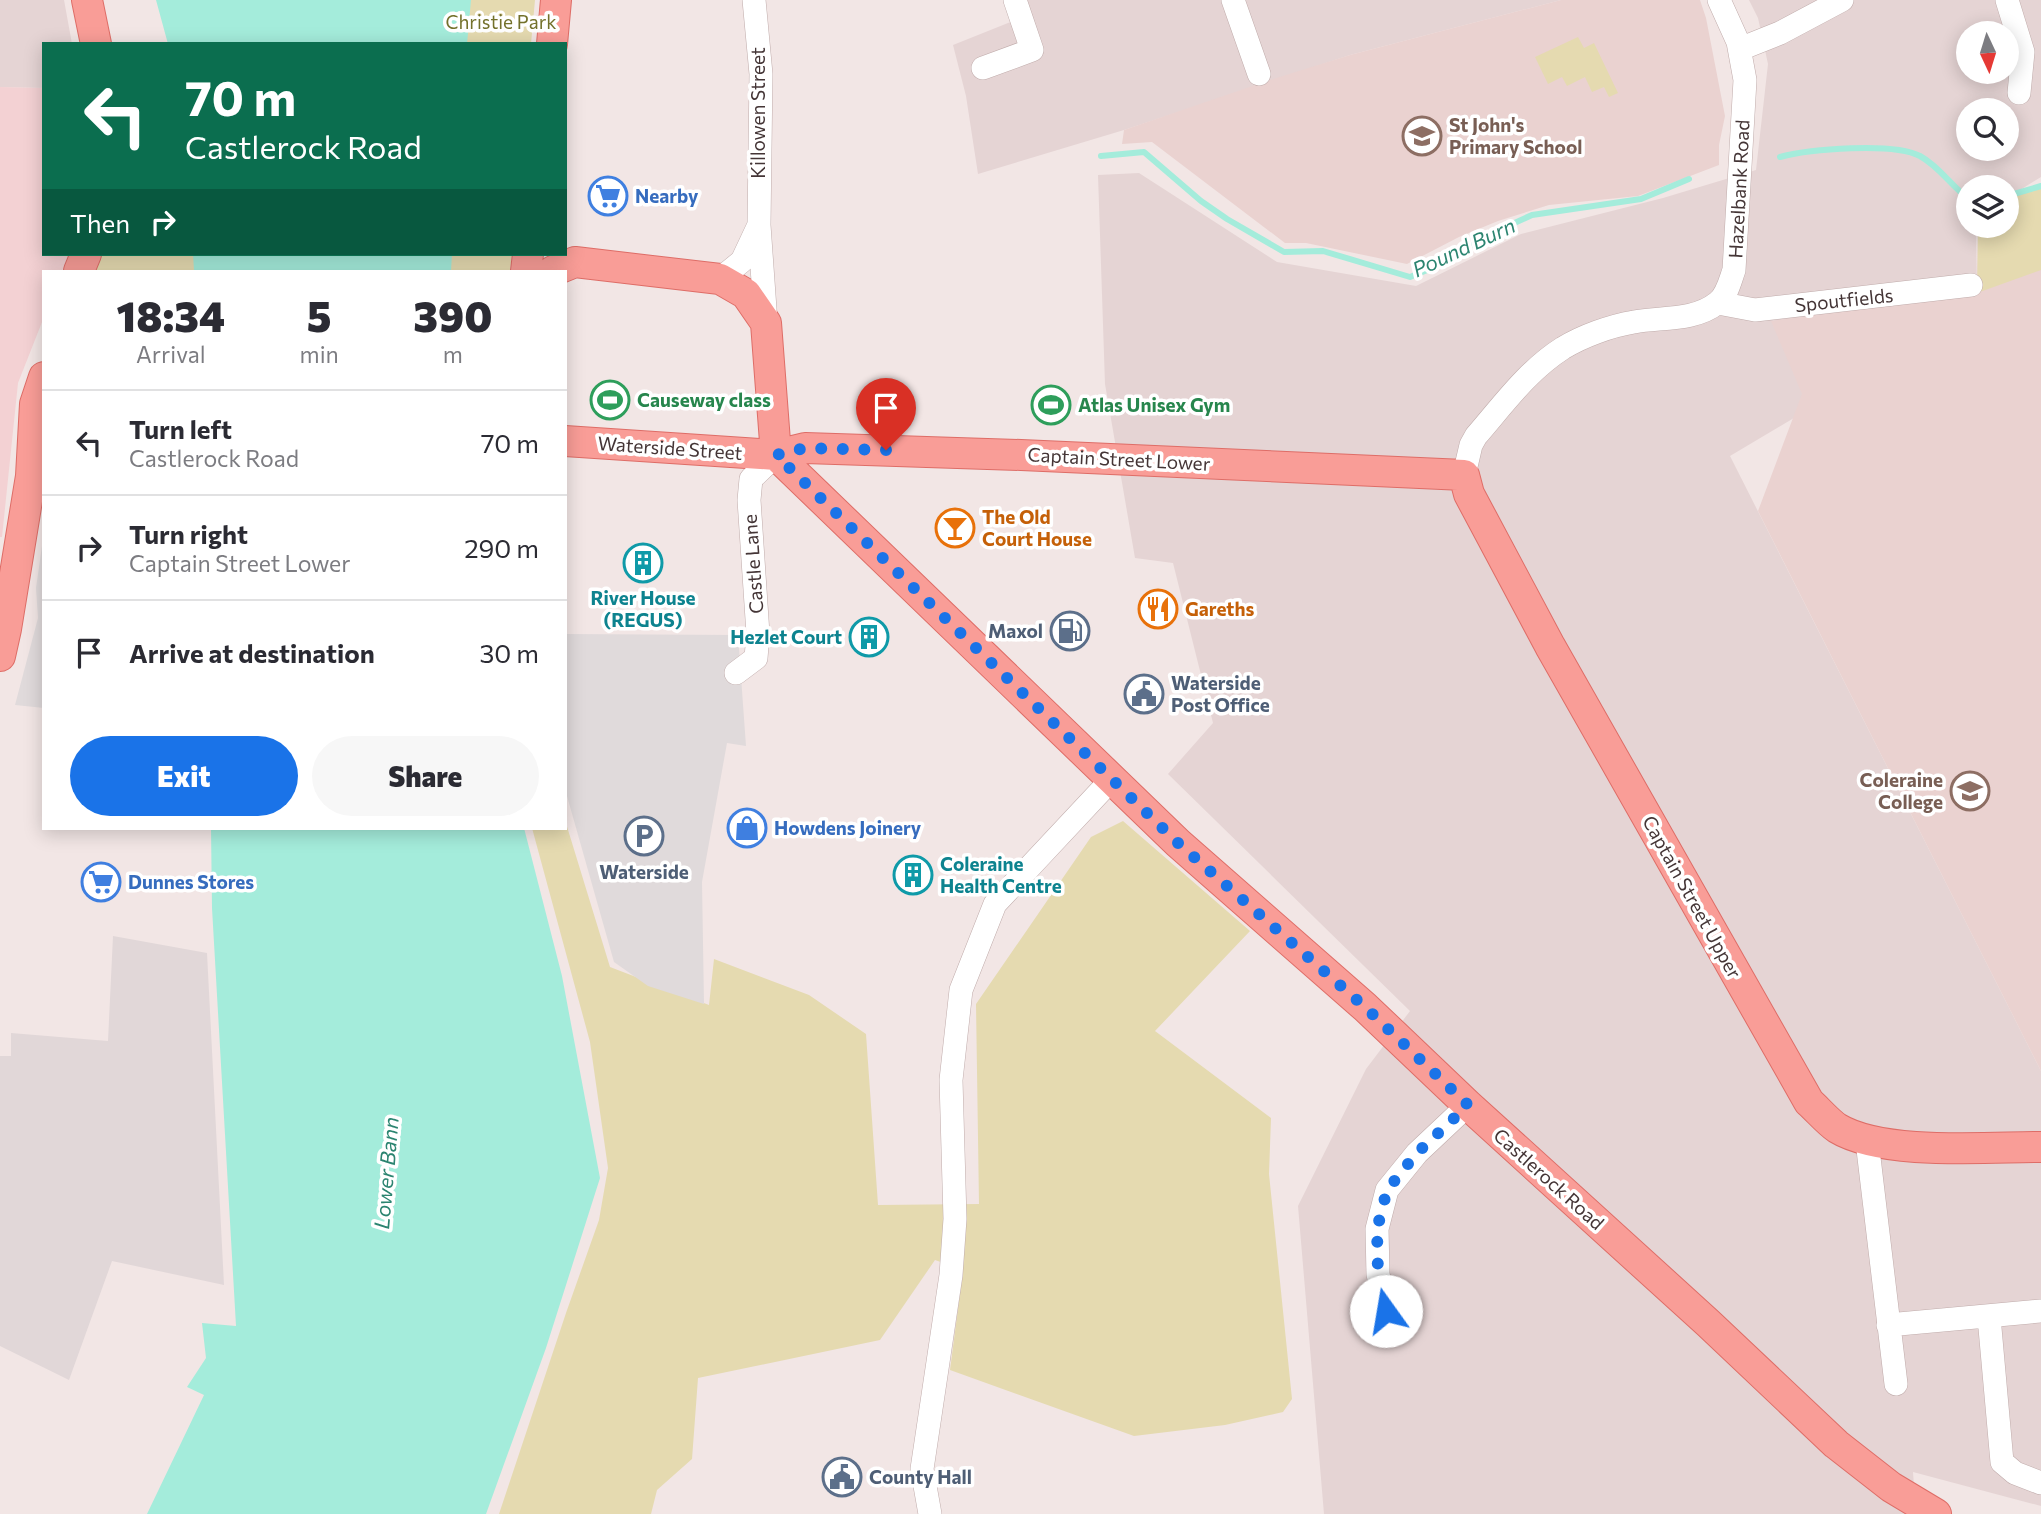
<!DOCTYPE html>
<html lang="en">
<head>
<meta charset="utf-8">
<style>
	:root { --surface:#fff; --page:#f7f7f7; --text:#2b2b33; --muted:#7c7c81; --line:#e1e1e2; --accent:#1a73e8 }
	body { margin:0; font-family:Commissioner,sans-serif; background:var(--page); color:var(--text); height:100vh; display:flex; flex-direction:column; font-size:26px; white-space:nowrap }
	* { box-sizing:border-box; margin:0 }
	p { font-size:23px; color:var(--muted) }
	.icon { flex:none; width:38px; height:38px; fill:none; stroke:currentColor; stroke-width:2; stroke-linecap:round; stroke-linejoin:round }
	.map { position:relative; flex:1; overflow:hidden }
	.panel { position:absolute; left:42px; top:270px; width:525px; height:560px; display:flex; flex-direction:column; background:var(--surface); border-radius:0px; box-shadow:0 4px 18px #0003 }
	.panel>* { flex:none }
	.top-card { position:absolute; left:42px; top:42px; width:525px; height:214px; border-radius:0px; box-shadow:0 4px 18px #0003; background:#0b6e4f; color:#fff; overflow:hidden }
	.needle { width:46px; rotate:176deg }
	.tools { position:absolute; left:1956px; top:21px; display:grid; gap:14px }
	.tools a { display:grid; place-items:center; width:63px; height:63px; border-radius:50%; background:var(--surface); box-shadow:0 4px 18px #0003; font-size:35px }
	.pin { position:absolute; display:grid; place-items:center; width:60px; height:60px; color:#fff; margin:-72px -30px; border-radius:50% 50% 50% 0; rotate:-45deg; box-shadow:0 0 7px #0007 }
	.pin .icon { rotate:45deg }
	.me { position:absolute; width:77px; margin:-38px; rotate:347deg; stroke-linejoin:round; filter:drop-shadow(0 0 5px #0008) }
	.turn { display:flex; align-items:center; gap:24px; height:147px; padding:0 28px; font-size:32px }
	.turn .icon { width:91px; height:91px; stroke-width:2.5 }
	.turn b { display:block; font-size:49px; line-height:60px }
	.then { display:flex; align-items:center; height:66px; padding:0 28px; background:#0003; gap:14px; font-size:26px }
	.eta { display:flex; justify-content:space-evenly; align-items:center; height:119px; text-align:center }
	.eta b { font-size:42px; font-weight:800; line-height:49px }
	.cta { display:flex; gap:14px; margin-top:auto; padding:14px 28px }
	.cta a { flex:1; height:80px; border-radius:42px; background:var(--accent); color:#fff; font-size:28px; font-weight:800; line-height:80px; text-align:center }
	.cta a+a { background:var(--page); color:var(--text) }
	ul { padding:0; list-style:none }
	li { display:flex; align-items:center; gap:21px; height:105px; padding:0 28px; border-top:2px solid var(--line) }
	li div { flex:1 }
	li b { display:block; font-size:26px }
	li em { font-style:normal }
	.map>svg:first-child { display:block }
	.residential { fill:#e5d4d4; fill-rule:evenodd }
	.commercial { fill:#f3d1d3 }
	.industrial { fill:#e1d7d8 }
	.education { fill:#ead2d0 }
	.green { fill:#e5dab0 }
	.parking { fill:#e0dadb }
	.water { fill:#a4ecdb }
	.lines { fill:none; stroke-linecap:round; stroke-linejoin:round }
	.stream { stroke:#a4ecdb; stroke-width:6 }
	.minor-casing { stroke:#c0acab; stroke-width:24 }
	.major-casing { stroke:#de6d67; stroke-width:32 }
	.minor { stroke:#fff; stroke-width:23 }
	.major { stroke:#f99d97; stroke-width:30 }
	.route { stroke:#1a73e8; stroke-width:12; stroke-dasharray:0 21.6 }
	.labels { text-anchor:middle; stroke-width:7; stroke-linejoin:round; paint-order:stroke }
	.park-label { font-size:19px; fill:#73712b; stroke:#fff }
	.street-label { font-size:19px; fill:#443536; stroke:#fff }
	.education-label { font-size:19px; font-weight:bold; fill:#785e54; stroke:#fff; text-anchor:start }
	.shop-label { font-size:19px; font-weight:bold; fill:#366cbe; stroke:#fff; text-anchor:start }
	.leisure-label { font-size:19px; font-weight:bold; fill:#27864d; stroke:#fff; text-anchor:start }
	.food-label { font-size:19px; font-weight:bold; fill:#c56008; stroke:#fff; text-anchor:start }
	.culture-label { font-size:19px; font-weight:bold; fill:#0d838f; stroke:#fff }
	.service-label { font-size:19px; font-weight:bold; fill:#4e5e75; stroke:#fff; text-anchor:start }
	.water-label { font-size:21px; font-style:italic; fill:#2b8470; stroke:#fff }
</style>
</head>
<body>
<div class="map">
<svg width="2041" height="1514" viewBox="0 0 2041 1514">
	<rect width="100%" height="100%" fill="#f2e6e5"/>
	<path class="residential" d="M 0,0 L 64,0 L 72,44 L 44,44 L 44,88 L 0,87 Z
		M 1006,0 L 1561,0 L 1350,55 L 1124,130 L 978,174 L 966,96 L 953,45 L 1013,21 Z
		M 1749,0 L 2041,0 L 2041,177 L 2007,198 L 2007,187 L 1969,187 L 1969,226 L 1976,226 L 1977,293 L 1809,409 L 1730,456 L 2041,1071 L 2041,1506 L 1913,1472 L 1916,1514 L 1324,1514 L 1298,1206 L 1366,1069 L 1410,1011 L 1168,774 L 1213,723 L 1173,563 L 1135,558 L 1105,384 L 1098,175 L 1139,173 L 1277,262 L 1416,286 L 1521,234 L 1663,198 L 1756,170 L 1768,64 L 1758,18 ZM 1969,33 L 2007,33 L 2007,72 L 1969,72 ZM 1969,110 L 2007,110 L 2007,149 L 1969,149 Z"/>
	<path class="commercial" d="M 0,87 L 44,88 L 44,254 L 69,254 L 62,271 L 44,271 L 44,317 L 18,383 L 2,537 L 0,537 Z"/>
	<path class="industrial" d="M 113,936 L 207,953 L 224,1285 L 112,1261 L 69,1380 L 0,1346 L 0,1056 L 11,1056 L 11,1033 L 108,1041 Z"/>
	<path class="education" d="M 1561,0 L 1700,0 L 1706,18 L 1725,116 L 1719,145 L 1719,165 L 1638,196 L 1549,205 L 1498,221 L 1459,237 L 1407,264 L 1306,243 L 1285,243 L 1152,142 L 1122,144 L 1124,130 L 1270,80 L 1350,55 Z
		M 2041,186 L 2041,1071 L 1758,511 L 1802,394 L 1771,321 L 1977,293 L 1978,226 L 2007,226 L 2007,196 Z"/>
	<path class="green" d="M 462,0 L 535,0 L 531,44 L 458,44 Z
		M 1578,37 L 1584,48 L 1594,43 L 1618,93 L 1609,97 L 1604,87 L 1592,92 L 1585,77 L 1567,86 L 1562,77 L 1548,84 L 1535,57 Z
		M 2041,186 L 2041,270 L 1977,293 L 1978,226 L 2007,226 L 2007,196 Z
		M 96,254 L 208,254 L 208,271 L 90,271 Z
		M 443,254 L 512,254 L 510,271 L 442,271 Z
		M 565,820 L 610,967 L 709,1005 L 714,959 L 809,995 L 866,1034 L 878,1205 L 979,1204 L 976,1004 L 1091,837 L 1123,821 L 1250,931 L 1155,1031 L 1271,1118 L 1269,1174 L 1292,1399 L 1283,1412 L 1225,1425 L 1134,1436 L 950,1370 L 963,1270 L 935,1260 L 880,1340 L 698,1378 L 692,1459 L 657,1490 L 651,1514 L 499,1514 L 566,1313 L 599,1220 L 608,1168 L 590,1042 L 532,828 L 565,828 Z"/>
	<path class="parking" d="M 44,532 L 44,708 L 15,705 L 38,618 L 36,588 Z
		M 565,634 L 738,635 L 746,746 L 727,743 L 702,882 L 704,1004 L 648,986 L 614,962 L 565,789 Z"/>
	<path class="water" d="M 156,0 L 471,0 L 467,44 L 168,44 Z
		M 193,254 L 452,254 L 451,271 L 194,271 Z
		M 211,828 L 524,828 L 562,976 L 600,1178 L 546,1348 L 486,1514 L 147,1514 L 204,1395 L 187,1387 L 206,1358 L 202,1323 L 236,1326 L 212,908 Z"/>
	<g class="lines">
		<path class="stream" d="M 1101,156 L 1144,152 L 1201,201 L 1227,219 L 1284,252 L 1323,251 L 1410,277 L 1437,266 L 1486,236 L 1532,215 L 1641,199 L 1689,179
			M 1780,157 C 1810,149 1893,142 1920,156 C 1940,167 1951,186 1969,199
			M 2007,196 L 2041,186"/>
		<defs>
			<path id="minor" d="M 754,0 L 761,74 L 759,225 L 766,323
				M 1233,0 L 1259,74
				M 2007,0 L 2023,52 L 2019,93
				M 1740,49 L 1780,33 L 1842,0
				M 983,68 L 1032,50 L 1015,0
				M 720,279 L 742,261 L 758,227
				M 1718,303 L 1755,310 L 1971,285
				M 1464,475 L 1471,445 L 1476,436 C 1503,405 1527,371 1563,348 C 1583,336 1610,326 1634,322 C 1660,317 1695,321 1717,303 C 1727,296 1730,281 1734,270 L 1745,80 L 1738,42 L 1719,0
				M 736,673 L 756,658 L 758,634 L 749,500 L 751,479 L 776,455
				M 1867,1141 L 1896,1384
				M 1386,1311 L 1378,1274 L 1377,1229 L 1387,1190 L 1417,1153 L 1468,1105
				M 1989,1317 L 2002,1462 L 2015,1473 L 2041,1483
				M 1888,1325 L 2041,1311
				M 930,1514 L 922,1469 L 951,1275 L 955,1219 L 951,1080 L 961,990 L 995,904 L 1112,779"/>
			<path id="major" d="M 87,0 L 96,44
				M 552,44 L 556,0
				M 79,271 L 86,254
				M 526,271 L 528,254
				M 553,271 L 575,262 L 720,279 L 746,294 L 766,323 L 776,455
				M 565,441 L 776,455 L 805,448 L 1021,455 L 1464,475 L 1469,494 L 1550,646 L 1809,1102 C 1818,1110 1827,1121 1837,1128 C 1883,1156 1987,1147 2041,1147
				M 776,455 L 1178,843 L 1365,1007 L 1468,1105 L 1708,1323 L 1836,1444 L 1891,1487 L 1936,1514
				M 0,656 L 6,629 L 31,476 L 35,404 L 44,377"/>
		</defs>
		<use href="#minor" class="minor-casing"/>
		<use href="#major" class="major-casing"/>
		<use href="#minor" class="minor"/>
		<use href="#major" class="major"/>
	</g>
	<g class="lines">
		<path class="route" d="M 886,450 L 805,448 L 776,455 L 1178,843 L 1365,1007 L 1468,1105 L 1417,1153 L 1387,1190 L 1377,1229 L 1378,1274 L 1386,1311"/>
	</g>
	<defs>
		<symbol id="school-ring" viewBox="-11 -11 22 22"><circle r="9.5" fill="#fff" stroke="#8d6e63" stroke-width="1.5"/><path d="M0-5L7-2L0 1L-7-2ZM-4 1L0 2.5L4 1V4Q0 6-4 4Z" fill="#8d6e63"/></symbol>
		<symbol id="supermarket-ring" viewBox="-11 -11 22 22"><circle r="9.5" fill="#fff" stroke="#3f7fe0" stroke-width="1.5"/><path d="M-6-5.5h2.5l.6 2H6L4.5 2H-2.5L-4.4-4H-6ZM-1.5 3.2a1.3 1.3 0 1 0 .1 0ZM3 3.2a1.3 1.3 0 1 0 .1 0Z" fill="#3f7fe0"/></symbol>
		<symbol id="stadium-ring" viewBox="-11 -11 22 22"><circle r="9.5" fill="#fff" stroke="#2e9e5b" stroke-width="1.5"/><path d="M0-5a6.5 5 0 1 0 0 10a6.5 5 0 1 0 0-10ZM-3.5-1.8h7v3.6h-7Z" fill="#2e9e5b"/></symbol>
		<symbol id="bar-ring" viewBox="-11 -11 22 22"><circle r="9.5" fill="#fff" stroke="#e8710a" stroke-width="1.5"/><path d="M-6-5H6L.8 .8V4.5H3.5V6h-7V4.5H-.8V.8Z" fill="#e8710a"/></symbol>
		<symbol id="building-ring" viewBox="-11 -11 22 22"><circle r="9.5" fill="#fff" stroke="#0f9aa8" stroke-width="1.5"/><path d="M-4-6H4V6H1V3H-1V6H-4ZM-2.5-4.3h1.7v1.8h-1.7ZM.8-4.3h1.7v1.8H.8ZM-2.5-1h1.7V.8h-1.7ZM.8-1h1.7V.8H.8Z" fill="#0f9aa8"/></symbol>
		<symbol id="restaurant-ring" viewBox="-11 -11 22 22"><circle r="9.5" fill="#fff" stroke="#e8710a" stroke-width="1.5"/><path d="M-5-6h1v4h1v-4h1v4h1v-4h1v5L-1.5 .5V6h-2V.5L-5-1ZM5-6V6H3V1.5H1.5Q1.5-4 5-6Z" fill="#e8710a"/></symbol>
		<symbol id="fuel-ring" viewBox="-11 -11 22 22"><circle r="9.5" fill="#fff" stroke="#5c6f8a" stroke-width="1.5"/><path d="M-5.5-6h7V0h2V4h1.3V-2.5L3-4.5l.8-.8L6-3V5H2.5V1h-1V6h-7ZM-4.2-4.7v3.2H.2V-4.7Z" fill="#5c6f8a"/></symbol>
		<symbol id="civic-ring" viewBox="-11 -11 22 22"><circle r="9.5" fill="#fff" stroke="#5c6f8a" stroke-width="1.5"/><path d="M-.6-6.5H3V-4.5H.6V-3L4-1V1h2V6H-6V1h2V-1L-.6-3ZM-1.2 2.5V6h2.4V2.5Z" fill="#5c6f8a"/></symbol>
		<symbol id="shop-ring" viewBox="-11 -11 22 22"><circle r="9.5" fill="#fff" stroke="#3f7fe0" stroke-width="1.5"/><path d="M-5-2.5h2.3a2.7 3.5 0 0 1 5.4 0H5L5.5 6h-11ZM-1.5-2.5h3a1.5 2.3 0 0 0-3 0Z" fill="#3f7fe0"/></symbol>
		<symbol id="parking-ring" viewBox="-11 -11 22 22"><circle r="9.5" fill="#fff" stroke="#5c6f8a" stroke-width="1.5"/><path d="M-3.5-5.5H1a3.5 3.5 0 0 1 0 7H-1V5.5H-3.5ZM-1-3.4V-.6H.8a1.4 1.4 0 0 0 0-2.8Z" fill="#5c6f8a"/></symbol>
	</defs>
	<g fill-rule="evenodd">
		<use href="#school-ring" x="1400" y="114" width="44" height="44"/>
		<use href="#supermarket-ring" x="586" y="174" width="44" height="44"/>
		<use href="#stadium-ring" x="588" y="378" width="44" height="44"/>
		<use href="#stadium-ring" x="1029" y="383" width="44" height="44"/>
		<use href="#bar-ring" x="933" y="506" width="44" height="44"/>
		<use href="#building-ring" x="621" y="541" width="44" height="44"/>
		<use href="#restaurant-ring" x="1136" y="587" width="44" height="44"/>
		<use href="#fuel-ring" x="1048" y="609" width="44" height="44"/>
		<use href="#building-ring" x="847" y="615" width="44" height="44"/>
		<use href="#civic-ring" x="1122" y="672" width="44" height="44"/>
		<use href="#school-ring" x="1948" y="769" width="44" height="44"/>
		<use href="#shop-ring" x="725" y="806" width="44" height="44"/>
		<use href="#parking-ring" x="622" y="814" width="44" height="44"/>
		<use href="#building-ring" x="891" y="853" width="44" height="44"/>
		<use href="#supermarket-ring" x="79" y="860" width="44" height="44"/>
		<use href="#civic-ring" x="820" y="1455" width="44" height="44"/>
	</g>
	<g class="labels">
		<g class="park-label">
			<text x="501" y="29">Christie Park</text>
		</g>
		<g class="street-label">
			<text transform="translate(758 113) rotate(-90)" y="7">Killowen Street</text>
			<text transform="translate(1739 189) rotate(-87)" y="7">Hazelbank Road</text>
			<text transform="translate(1844 300) rotate(-6)" y="7">Spoutfields</text>
			<text transform="translate(670 448) rotate(4)" y="7">Waterside Street</text>
			<text transform="translate(1119 459) rotate(3)" y="7">Captain Street Lower</text>
			<text transform="translate(753 564) rotate(-94)" y="7">Castle Lane</text>
			<text transform="translate(1692 897) rotate(61)" y="7">Captain Street Upper</text>
			<text transform="translate(1549 1179) rotate(42)" y="7">Castlerock Road</text>
		</g>
		<g class="education-label">
			<text x="1449" y="132">St John's<tspan x="1449" dy="22">Primary School</tspan></text>
			<text x="1943" y="787" text-anchor="end">Coleraine<tspan x="1943" dy="22">College</tspan></text>
		</g>
		<g class="shop-label">
			<text x="635" y="203">Nearby</text>
			<text x="774" y="835">Howdens Joinery</text>
			<text x="128" y="889">Dunnes Stores</text>
		</g>
		<g class="leisure-label">
			<text x="637" y="407">Causeway class</text>
			<text x="1078" y="412">Atlas Unisex Gym</text>
		</g>
		<g class="food-label">
			<text x="982" y="524">The Old<tspan x="982" dy="22">Court House</tspan></text>
			<text x="1185" y="616">Gareths</text>
		</g>
		<g class="culture-label">
			<text x="643" y="605">River House<tspan x="643" dy="22">(REGUS)</tspan></text>
			<text x="842" y="644" text-anchor="end">Hezlet Court</text>
			<text x="940" y="871" text-anchor="start">Coleraine<tspan x="940" dy="22">Health Centre</tspan></text>
		</g>
		<g class="service-label">
			<text x="1043" y="638" text-anchor="end">Maxol</text>
			<text x="1171" y="690">Waterside<tspan x="1171" dy="22">Post Office</tspan></text>
			<text x="644" y="879" text-anchor="middle">Waterside</text>
			<text x="869" y="1484">County Hall</text>
		</g>
		<g class="water-label">
			<text transform="translate(1464 248) rotate(-25)" y="7">Pound Burn</text>
			<text transform="translate(387 1173) rotate(-85)" y="7">Lower Bann</text>
		</g>
	</g>
</svg>
<div class="tools">
<a><svg class="needle" viewBox="-14 -14 28 28"><path d="M0-13l5 13h-10z" fill="#e53935"/><path d="M0 13l5-13h-10z" fill="#7c7c81"/></svg></a>
<a><svg class="icon" aria-label="search" viewBox="0 0 24 24"><circle cx="10" cy="10" r="6"/><path d="M15 15l6 6"/></svg></a>
<a><svg class="icon" aria-label="layers" viewBox="0 0 24 24"><path d="M12 4l9 5-9 5-9-5zM3 14l9 5 9-5"/></svg></a>
</div>
<div class="pin" style="left:886px;top:450px;background:#d93025"><svg class="icon" aria-label="arrive" viewBox="0 0 24 24"><path d="M6 21V4h12l-3 4 3 4H6"/></svg></div>
<svg class="me" style="left:1386px;top:1311px" viewBox="-20 -20 40 40"><circle r="19" fill="#fff"/><path d="M0-13L10 11 0 6-10 11z" fill="#1a73e8"/></svg>
<div class="top-card">
<div class="turn"><svg class="icon" aria-label="left" viewBox="0 0 24 24"><path d="M17 20v-9H6M10 6l-5 5 5 5"/></svg><div><b>70 m</b>Castlerock Road</div></div>
<div class="then">Then<svg class="icon" aria-label="right" viewBox="0 0 24 24"><path d="M7 20v-9h11M14 6l5 5-5 5"/></svg></div>
</div>
<section class="panel">
<div class="eta">
<div><b>18:34</b><p>Arrival</p></div>
<div><b>5</b><p>min</p></div>
<div><b>390</b><p>m</p></div>
</div>
<ul>
<li><svg class="icon" aria-label="left" viewBox="0 0 24 24"><path d="M17 20v-9H6M10 6l-5 5 5 5"/></svg><div><b>Turn left</b><p>Castlerock Road</p></div><em>70 m</em></li>
<li><svg class="icon" aria-label="right" viewBox="0 0 24 24"><path d="M7 20v-9h11M14 6l5 5-5 5"/></svg><div><b>Turn right</b><p>Captain Street Lower</p></div><em>290 m</em></li>
<li><svg class="icon" aria-label="arrive" viewBox="0 0 24 24"><path d="M6 21V4h12l-3 4 3 4H6"/></svg><div><b>Arrive at destination</b></div><em>30 m</em></li>
</ul>
<div class="cta"><a>Exit</a><a>Share</a></div>
</section>
</div>
</body>
</html>
